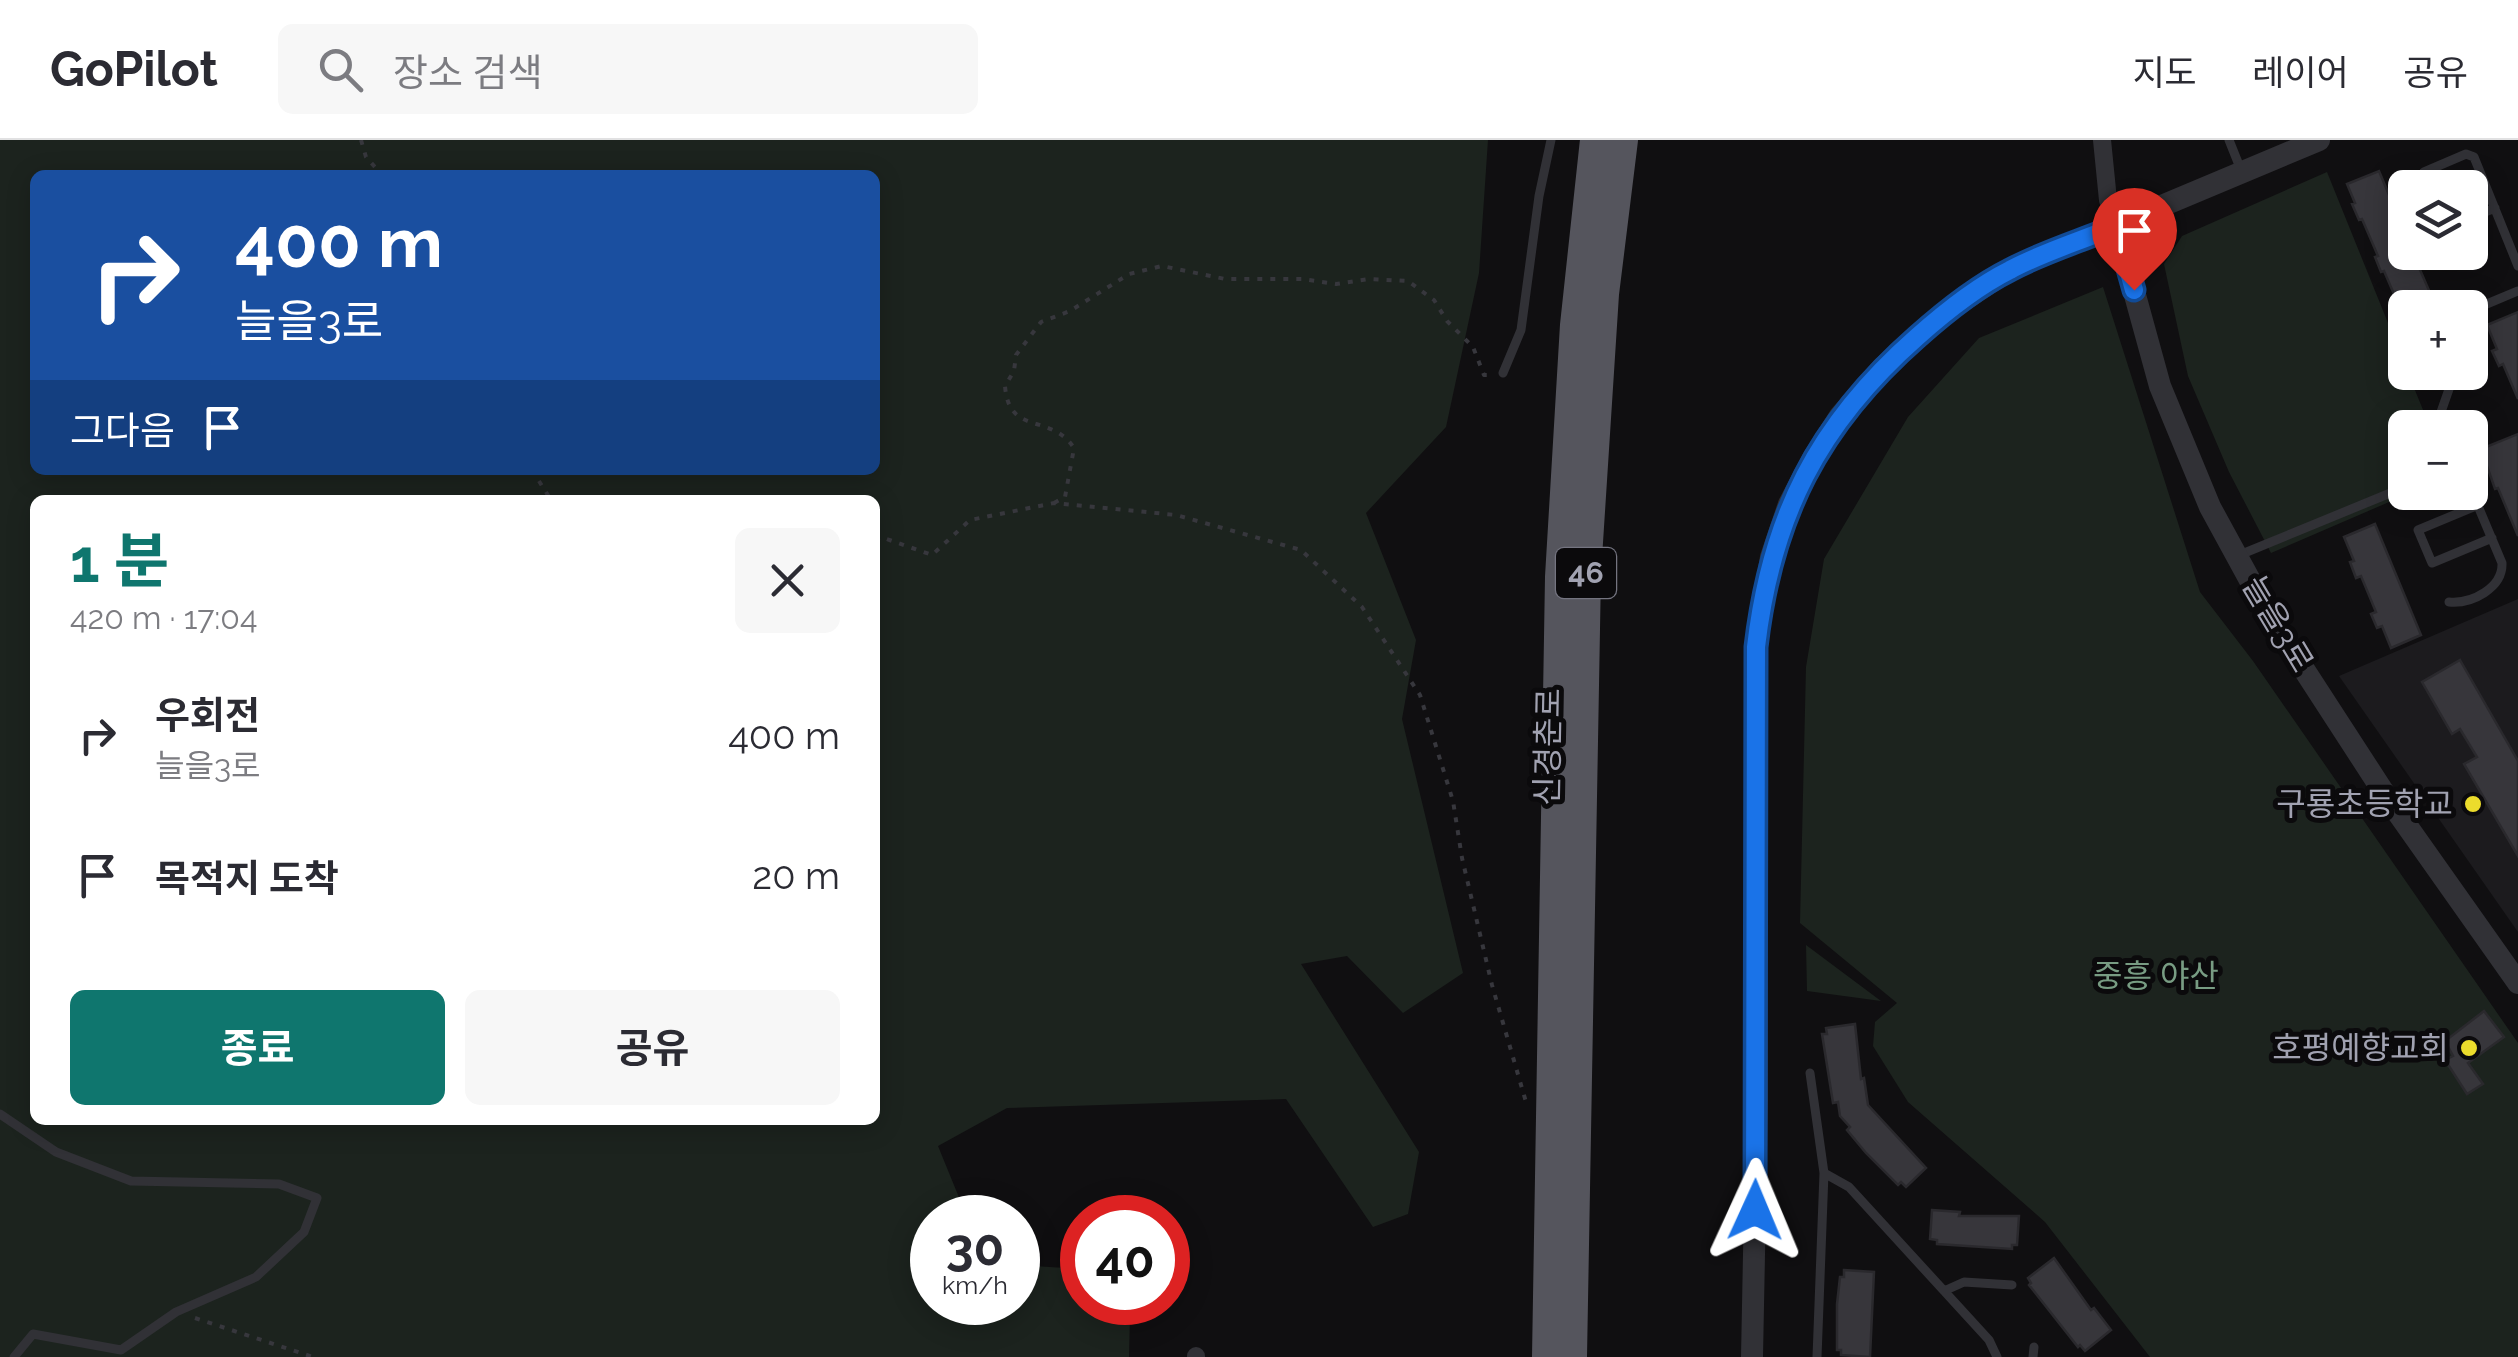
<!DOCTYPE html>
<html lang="ko">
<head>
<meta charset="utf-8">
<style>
	:root { --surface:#fff; --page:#f7f7f7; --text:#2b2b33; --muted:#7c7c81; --line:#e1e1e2; --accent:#0f766e }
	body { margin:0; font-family:Raleway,"Noto Sans KR",sans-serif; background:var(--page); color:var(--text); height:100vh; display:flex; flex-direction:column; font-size:38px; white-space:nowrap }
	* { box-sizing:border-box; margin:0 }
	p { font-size:32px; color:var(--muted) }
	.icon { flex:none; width:55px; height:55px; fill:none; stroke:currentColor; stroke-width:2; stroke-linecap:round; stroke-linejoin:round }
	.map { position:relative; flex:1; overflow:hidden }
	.sheet { position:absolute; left:30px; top:355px; width:850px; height:630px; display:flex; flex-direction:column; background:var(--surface); border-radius:15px; box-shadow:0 5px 25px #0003 }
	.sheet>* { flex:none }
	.guide { position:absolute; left:30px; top:30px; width:850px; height:305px; border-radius:15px; box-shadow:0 5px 25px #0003; background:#1a4fa0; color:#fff; overflow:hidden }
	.fabs { position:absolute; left:2388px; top:30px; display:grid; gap:20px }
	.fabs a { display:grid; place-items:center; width:100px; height:100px; border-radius:15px; background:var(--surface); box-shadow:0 5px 25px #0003; font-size:50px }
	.speed { position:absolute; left:910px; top:1055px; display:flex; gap:20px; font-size:50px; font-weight:700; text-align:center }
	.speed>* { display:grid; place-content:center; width:130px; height:130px; border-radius:50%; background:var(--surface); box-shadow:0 5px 25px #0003; line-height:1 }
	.speed small { font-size:25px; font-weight:400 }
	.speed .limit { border:15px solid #d22; background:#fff; color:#111 }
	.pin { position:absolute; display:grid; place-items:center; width:85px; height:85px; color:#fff; margin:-102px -42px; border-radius:50% 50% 50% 0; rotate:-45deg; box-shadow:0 0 10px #0007 }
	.pin .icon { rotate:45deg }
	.me { position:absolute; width:110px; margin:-55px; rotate:1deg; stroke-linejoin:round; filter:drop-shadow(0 0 8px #0008) }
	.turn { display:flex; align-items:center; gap:35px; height:210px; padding:0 40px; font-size:45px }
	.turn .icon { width:130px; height:130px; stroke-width:2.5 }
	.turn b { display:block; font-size:70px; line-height:85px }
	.then { display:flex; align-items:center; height:95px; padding:0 40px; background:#0003; gap:20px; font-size:38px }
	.round { display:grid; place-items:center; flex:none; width:105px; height:105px; border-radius:15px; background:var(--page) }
	.head { display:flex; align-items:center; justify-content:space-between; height:170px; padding:0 40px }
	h1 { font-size:60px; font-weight:700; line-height:75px; color:var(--accent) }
	.primary-button { display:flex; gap:20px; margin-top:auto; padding:20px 40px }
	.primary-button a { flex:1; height:115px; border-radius:15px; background:var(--accent); color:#fff; font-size:40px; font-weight:700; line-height:115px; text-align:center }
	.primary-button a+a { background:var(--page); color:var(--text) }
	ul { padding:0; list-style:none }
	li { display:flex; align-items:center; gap:30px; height:140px; padding:0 40px }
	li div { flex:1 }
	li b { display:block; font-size:38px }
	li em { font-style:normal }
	header { display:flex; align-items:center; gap:60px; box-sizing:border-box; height:140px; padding:0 50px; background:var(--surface); border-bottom:2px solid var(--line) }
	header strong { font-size:48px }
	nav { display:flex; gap:55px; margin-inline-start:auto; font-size:35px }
	.search { width:700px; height:90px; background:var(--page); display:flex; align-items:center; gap:25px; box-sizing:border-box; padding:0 35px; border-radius:15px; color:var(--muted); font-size:38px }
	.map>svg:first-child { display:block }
	.built { fill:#1c1b1e }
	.green { fill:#1c231e; fill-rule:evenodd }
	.building { fill:#37363b; stroke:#2a292d; stroke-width:2.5 }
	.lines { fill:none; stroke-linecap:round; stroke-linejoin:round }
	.path { stroke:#37373d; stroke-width:4; stroke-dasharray:5 8; stroke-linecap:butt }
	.service { stroke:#313136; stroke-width:9 }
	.minor { stroke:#313136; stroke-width:18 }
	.tertiary { stroke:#313136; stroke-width:22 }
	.trunk { stroke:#55555d; stroke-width:30 }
	.route-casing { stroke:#114b97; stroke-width:25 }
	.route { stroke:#1a73e8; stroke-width:18 }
	.poi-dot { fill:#ecdc2c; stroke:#0b0a0c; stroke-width:4 }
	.labels { text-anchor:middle; stroke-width:10; stroke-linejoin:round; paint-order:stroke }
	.shield { fill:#0b0a0c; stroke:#747480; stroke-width:2.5 }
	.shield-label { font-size:30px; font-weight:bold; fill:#a1a2b1 }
	.street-label { font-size:32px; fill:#a1a2b1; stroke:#0b0a0c }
	.poi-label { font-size:32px; fill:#a1a2b1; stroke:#0b0a0c; text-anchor:end }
	.park-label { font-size:32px; fill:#789c83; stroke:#0b0a0c }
</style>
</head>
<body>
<header>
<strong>GoPilot</strong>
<div class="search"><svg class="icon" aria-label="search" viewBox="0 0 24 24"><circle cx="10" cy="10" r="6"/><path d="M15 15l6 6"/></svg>장소 검색</div>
<nav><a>지도</a><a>레이어</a><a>공유</a></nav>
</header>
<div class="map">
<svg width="2518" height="1217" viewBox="0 0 2518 1217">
	<rect width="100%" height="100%" fill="#100f11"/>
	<path class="built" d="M 2518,459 L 2518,792 L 2339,536 Z"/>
	<path class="green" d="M 0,0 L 1488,0 L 1479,133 L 1446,287 L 1366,373 L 1416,500 L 1402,579 L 1463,833 L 1403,873 L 1347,816 L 1301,824 L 1419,1012 L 1408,1074 L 1373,1087 L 1286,959 L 1007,968 L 938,1006 L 967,1077 L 932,1078 L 932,1162 L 1018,1162 L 1018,1125 L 1081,1129 L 1082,1162 L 1116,1163 L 1130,1175 L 1129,1217 L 0,1217 ZM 35,35 L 875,35 L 875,330 L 35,330 ZM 35,360 L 875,360 L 875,980 L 35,980 Z
		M 2327,32 L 2405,225 L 2405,232 L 2408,233 L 2430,287 L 2405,288 L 2405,352 L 2410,353 L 2271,413 L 2229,332 L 2188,236 L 2164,124 L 2182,96 Z
		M 2103,147 L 2200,452 L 2253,521 L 2518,903 L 2518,1217 L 2150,1217 L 2045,1082 L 1908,962 L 1873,906 L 1875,882 L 1897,863 L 1800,783 L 1806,527 L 1824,419 L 1908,277 L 1979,198 Z
		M 1806,805 L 1881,861 L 1807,851 Z"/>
	<path class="building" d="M 2379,31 L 2405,93 L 2405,120 L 2414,116 L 2431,155 L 2426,157 L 2431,168 L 2400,168 L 2384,131 L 2381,132 L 2375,117 L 2378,116 L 2362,79 L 2359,80 L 2352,64 L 2355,63 L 2347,44 Z
		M 2518,172 L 2518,259 L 2503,224 L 2499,226 L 2492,211 L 2497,209 L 2487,185 Z
		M 2518,294 L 2518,396 L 2498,348 L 2495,349 L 2481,309 Z
		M 2375,384 L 2421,495 L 2391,508 L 2382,486 L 2377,488 L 2371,474 L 2376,472 L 2361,436 L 2356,438 L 2350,422 L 2354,421 L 2344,397 Z
		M 2460,520 L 2518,621 L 2518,716 L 2464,624 L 2477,617 L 2460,589 L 2452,594 L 2422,542 Z
		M 2484,871 L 2504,897 L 2468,923 L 2483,944 L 2467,954 L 2445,920 L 2453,916 L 2445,901 Z
		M 1855,884 L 1861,939 L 1864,938 L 1868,965 L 1926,1028 L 1906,1047 L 1901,1042 L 1898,1045 L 1866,1013 L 1847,990 L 1850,987 L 1840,976 L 1838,962 L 1833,963 L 1822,894 L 1827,894 L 1826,888 Z
		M 1932,1070 L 1960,1072 L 1959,1076 L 2019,1076 L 2017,1105 L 2012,1105 L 2012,1109 L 1937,1104 L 1937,1100 L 1930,1099 Z
		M 2054,1118 L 2091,1170 L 2094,1168 L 2111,1190 L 2085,1211 L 2080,1205 L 2078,1207 L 2029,1145 L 2031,1143 L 2028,1138 Z
		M 1844,1130 L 1874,1132 L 1870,1217 L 1841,1215 L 1841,1210 L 1837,1210 L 1837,1164 L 1840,1137 L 1844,1137 Z"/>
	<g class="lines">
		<path class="path" d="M 361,0 L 366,17 L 382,35
			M 532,330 L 551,360
			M 1054,363 L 1065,357 L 1074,308 C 1050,272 1009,297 1005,246 L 1014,231 L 1016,215 L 1041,182 L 1070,171 L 1129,134 L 1162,126 L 1225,139 L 1302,139 L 1336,144 L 1369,139 L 1408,141 L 1434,160 L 1447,181 L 1473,207 L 1484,235 L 1492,235
			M 875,400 L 881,397 L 932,415 L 970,380 L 1054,363 L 1176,375 L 1301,410 L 1362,467 L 1420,555 L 1453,661 L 1462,718 L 1492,845 L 1526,962
			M 195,1178 L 313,1217"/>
		<path class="service" d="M 2229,0 L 2241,30
			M 2430,48 L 2424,32 L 2466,14 L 2474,17 L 2518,126
			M 2470,78 L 2495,68
			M 2470,192 L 2482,166 L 2518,151
			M 1503,233 L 1521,190 L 1539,56 L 1551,0
			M 2445,288 L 2441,272 L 2455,232
			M 2478,365 L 2418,390 L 2432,423 L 2492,398
			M 2237,416 L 2405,347
			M 2449,462 C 2472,464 2503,448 2502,423 L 2470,347
			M 1810,933 L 1824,1033 L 1817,1217
			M 0,974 L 56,1012 L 131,1041 L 279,1044 L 317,1058 L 304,1092 L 256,1137 L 176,1172 L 121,1210 L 33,1194 L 14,1217
			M 1824,1033 L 1849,1047 L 1989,1200 L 1997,1217
			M 1944,1151 L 1964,1142 L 2012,1145
			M 2033,1217 L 2034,1207"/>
		<path class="minor" d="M 2102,0 L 2108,60 L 2116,86
			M 1196,1217 L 1196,1216"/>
		<path class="tertiary" d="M 2116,86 L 2160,246 L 2210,367 L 2270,477 L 2388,659 L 2518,843
			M 1752,1217 L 1757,960 L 1756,507 L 1771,417 L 1789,364 L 1812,320 L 1840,276 L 1883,227 L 1943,174 L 2009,130 L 2319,0"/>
		<path class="trunk" d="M 1547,1217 L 1560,437 L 1575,185 L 1595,0
			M 1572,1217 L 1586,433 L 1604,154 L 1623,0"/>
	</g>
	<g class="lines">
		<defs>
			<path id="route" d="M 1755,1070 L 1756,507 C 1771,377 1818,284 1917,197 C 1945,172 1976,147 2010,130 C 2043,112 2081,101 2116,86 L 2134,150"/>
		</defs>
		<use href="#route" class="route-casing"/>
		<use href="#route" class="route"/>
	</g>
	<g class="poi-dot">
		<circle cx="2473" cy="664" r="10"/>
		<circle cx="2469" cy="908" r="10"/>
	</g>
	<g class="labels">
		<rect class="shield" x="1556" y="408" width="60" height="50" rx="8"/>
		<g class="shield-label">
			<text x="1586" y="443">46</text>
		</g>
		<g class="street-label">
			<text transform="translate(2278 484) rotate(59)" y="11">늘을3로</text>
			<text transform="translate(1548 607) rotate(-89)" y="11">신경춘로</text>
		</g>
		<g class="poi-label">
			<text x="2453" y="675">구룡초등학교</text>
			<text x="2449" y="919">호평예향교회</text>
		</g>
		<g class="park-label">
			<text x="2156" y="847">중흥 야산</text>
		</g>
	</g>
</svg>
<div class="fabs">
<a><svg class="icon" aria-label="layers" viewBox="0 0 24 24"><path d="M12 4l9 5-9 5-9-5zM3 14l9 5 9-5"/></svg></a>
<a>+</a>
<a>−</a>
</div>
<div class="speed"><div>30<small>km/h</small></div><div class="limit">40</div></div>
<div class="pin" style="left:2134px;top:150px;background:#d93025"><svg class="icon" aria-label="arrive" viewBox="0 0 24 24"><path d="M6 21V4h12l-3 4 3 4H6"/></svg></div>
<svg class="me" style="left:1755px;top:1070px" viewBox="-20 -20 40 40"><path d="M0-17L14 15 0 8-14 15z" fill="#1a73e8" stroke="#fff" stroke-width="4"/></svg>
<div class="guide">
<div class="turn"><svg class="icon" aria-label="right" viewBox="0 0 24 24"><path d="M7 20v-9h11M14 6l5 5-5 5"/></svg><div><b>400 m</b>늘을3로</div></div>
<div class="then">그다음<svg class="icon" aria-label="arrive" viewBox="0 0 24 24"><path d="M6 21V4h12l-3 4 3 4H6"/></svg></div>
</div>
<section class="sheet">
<div class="head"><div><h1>1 분</h1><p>420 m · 17:04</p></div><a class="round"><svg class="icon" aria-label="close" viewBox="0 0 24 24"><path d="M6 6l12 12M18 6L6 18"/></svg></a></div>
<ul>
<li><svg class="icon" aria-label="right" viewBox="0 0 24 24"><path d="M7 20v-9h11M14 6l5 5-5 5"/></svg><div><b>우회전</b><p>늘을3로</p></div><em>400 m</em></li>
<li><svg class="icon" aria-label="arrive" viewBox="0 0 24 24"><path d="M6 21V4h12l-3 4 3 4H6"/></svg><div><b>목적지 도착</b></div><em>20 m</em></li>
</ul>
<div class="primary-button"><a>종료</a><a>공유</a></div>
</section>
</div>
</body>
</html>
